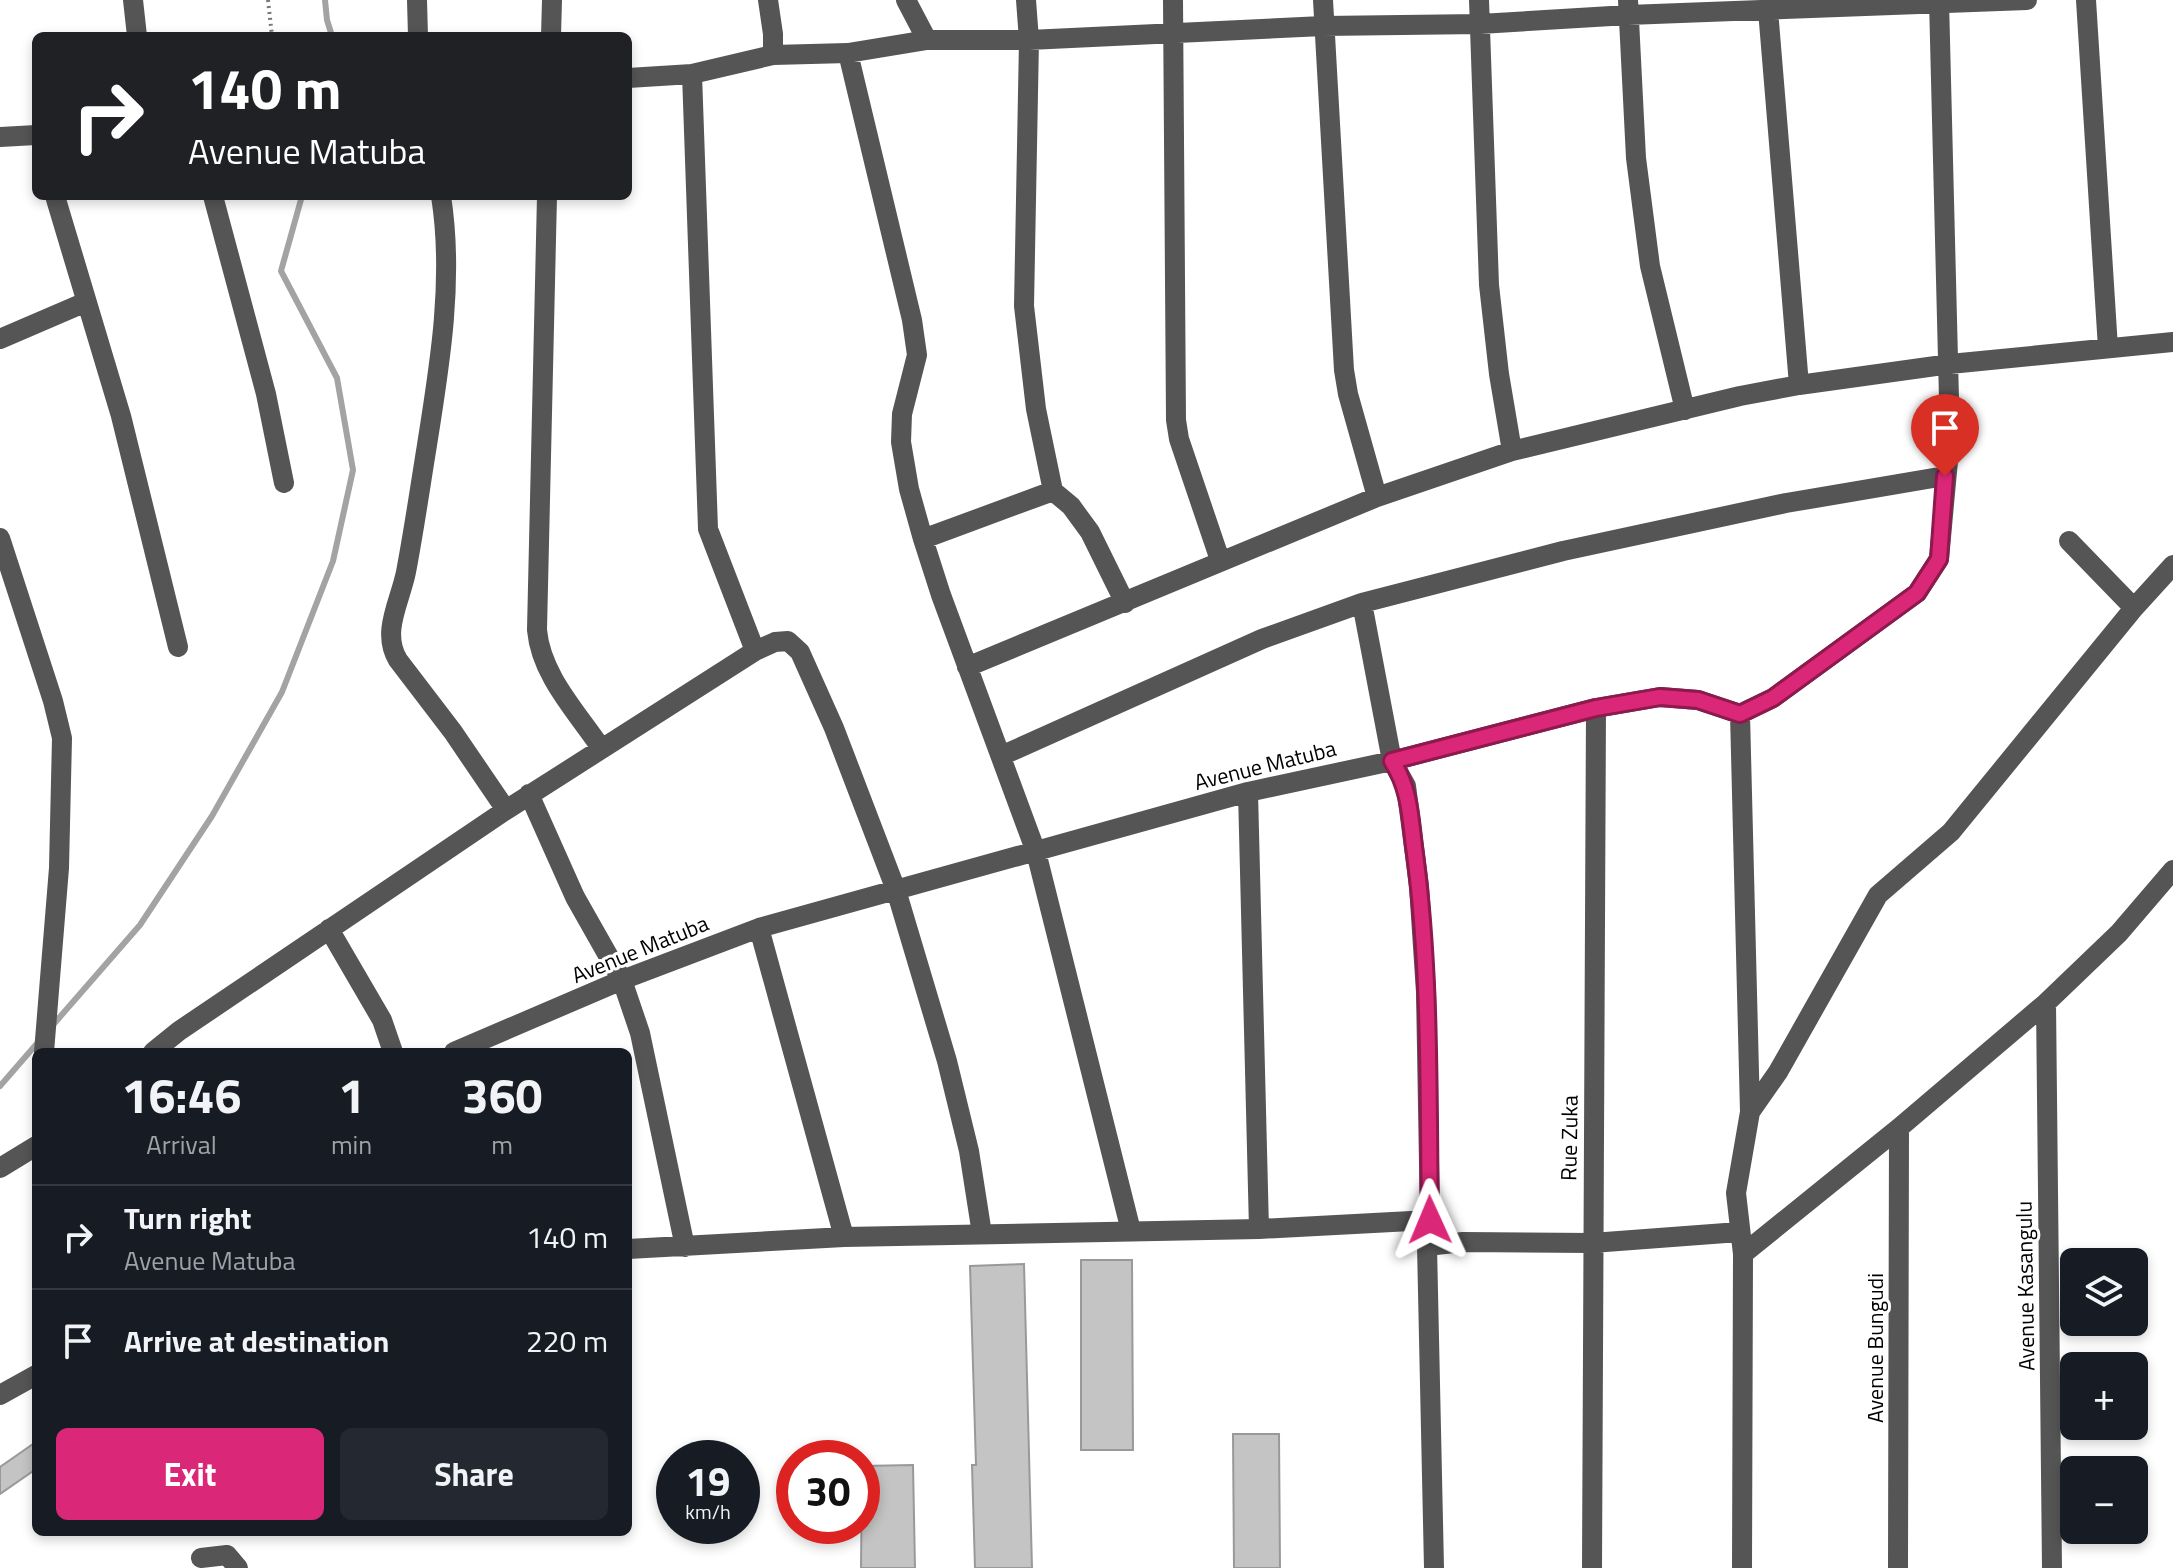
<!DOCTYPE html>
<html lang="en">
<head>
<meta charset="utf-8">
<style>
	:root { --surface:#171b24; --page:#242831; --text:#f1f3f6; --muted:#9ea1a6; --line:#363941; --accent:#db2777 }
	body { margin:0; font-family:"Titillium Web",sans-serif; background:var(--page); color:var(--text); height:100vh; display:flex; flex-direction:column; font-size:30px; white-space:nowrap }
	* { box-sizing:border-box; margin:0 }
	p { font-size:26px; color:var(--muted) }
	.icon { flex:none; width:44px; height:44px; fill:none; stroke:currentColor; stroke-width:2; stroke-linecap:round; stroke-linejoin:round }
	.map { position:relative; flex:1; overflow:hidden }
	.side { position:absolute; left:32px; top:1048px; width:600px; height:488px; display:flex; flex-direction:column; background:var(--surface); border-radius:12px; box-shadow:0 4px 12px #0003 }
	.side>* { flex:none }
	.guide { position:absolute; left:32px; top:32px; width:600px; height:168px; border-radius:12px; box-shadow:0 4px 12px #0003; background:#202124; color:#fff; overflow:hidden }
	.tools { position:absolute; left:2060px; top:1248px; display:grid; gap:16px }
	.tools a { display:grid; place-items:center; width:88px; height:88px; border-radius:12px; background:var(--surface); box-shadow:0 4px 12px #0003; font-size:40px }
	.speed { position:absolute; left:656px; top:1440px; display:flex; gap:16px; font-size:40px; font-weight:700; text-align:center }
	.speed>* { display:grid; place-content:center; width:104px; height:104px; border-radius:50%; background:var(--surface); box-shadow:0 4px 12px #0003; line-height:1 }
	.speed small { font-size:20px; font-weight:400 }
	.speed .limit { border:12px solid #d22; background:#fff; color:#111 }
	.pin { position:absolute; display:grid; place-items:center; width:68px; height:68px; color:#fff; margin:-82px -34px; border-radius:50% 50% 50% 0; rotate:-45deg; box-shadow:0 0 8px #0007 }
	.pin .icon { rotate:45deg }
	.me { position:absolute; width:88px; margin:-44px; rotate:359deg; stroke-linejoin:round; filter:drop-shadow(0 0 6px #0008) }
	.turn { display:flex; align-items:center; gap:28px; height:168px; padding:0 24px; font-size:36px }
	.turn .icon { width:104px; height:104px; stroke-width:2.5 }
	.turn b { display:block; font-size:56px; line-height:68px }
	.eta { display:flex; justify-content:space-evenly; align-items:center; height:136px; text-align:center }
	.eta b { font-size:48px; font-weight:700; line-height:56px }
	.primary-button { display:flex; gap:16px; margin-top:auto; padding:16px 24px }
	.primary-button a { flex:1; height:92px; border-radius:12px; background:var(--accent); color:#fff; font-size:32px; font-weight:700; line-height:92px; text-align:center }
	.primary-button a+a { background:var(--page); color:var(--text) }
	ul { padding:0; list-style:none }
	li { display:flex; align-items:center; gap:24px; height:104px; padding:0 24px; border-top:2px solid var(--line) }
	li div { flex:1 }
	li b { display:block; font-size:30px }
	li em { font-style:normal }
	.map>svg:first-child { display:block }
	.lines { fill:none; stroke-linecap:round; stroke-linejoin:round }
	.stream { stroke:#a3a3a3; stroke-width:6 }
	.building { fill:#c4c4c4; stroke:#999; stroke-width:2 }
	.path { stroke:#777; stroke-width:4; stroke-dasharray:2 4; stroke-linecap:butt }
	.minor { stroke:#555; stroke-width:20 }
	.route-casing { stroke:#8e194d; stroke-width:20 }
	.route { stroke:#db2777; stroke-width:14 }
	.labels { text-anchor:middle; stroke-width:6; stroke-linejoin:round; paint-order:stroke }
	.street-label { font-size:22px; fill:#000; stroke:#fff }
</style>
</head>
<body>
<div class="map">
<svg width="2173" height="1568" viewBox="0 0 2173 1568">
	<rect width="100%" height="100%" fill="#fff"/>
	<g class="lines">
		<path class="stream" d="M 325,0 L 327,20 L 332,36
			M 52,1026 L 140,925 L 212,816 L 282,692 L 333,561 L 353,470 L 337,378 L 281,271 L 302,196
			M 0,1086 L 40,1040"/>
	</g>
	<path class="building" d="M 1081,1260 L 1132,1260 L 1133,1450 L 1081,1450 Z
		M 1024,1264 L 1032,1568 L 975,1568 L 972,1465 L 976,1465 L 970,1266 Z
		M 1233,1434 L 1279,1434 L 1280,1568 L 1234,1568 Z
		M 36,1442 L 36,1469 L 0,1494 L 0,1467 Z
		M 913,1465 L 915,1568 L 861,1568 L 862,1466 Z"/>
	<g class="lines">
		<path class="path" d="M 268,0 L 272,36"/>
		<path class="minor" d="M 133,0 L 137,36
			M 417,0 L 418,36
			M 768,0 L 773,34 L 773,55
			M 906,0 L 927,40
			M 1026,0 L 1029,40 L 1024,306 L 1036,409 L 1053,491 L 1071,506 L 1090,532 L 1125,603
			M 1173,0 L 1176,420 L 1179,439 L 1220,560
			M 1323,0 L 1344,370 L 1348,394 L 1377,497
			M 1479,0 L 1489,285 L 1499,374 L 1512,451
			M 1628,0 L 1636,158 L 1650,266 L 1685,410
			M 1772,0 L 1768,10 L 1799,385
			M 2086,0 L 2108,348
			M 551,36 L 552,0
			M 848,53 L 912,320 L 917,355 L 902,414 L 901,442 L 909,489 L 923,539
			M 692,74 L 708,529 L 755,651
			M 628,78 L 692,74 L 773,55 L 848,53 L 927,40 L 1029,40 L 1323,26 L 1480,24 L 1628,15 L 2027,0
			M 0,137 L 36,135
			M 55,196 L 121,416 L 178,647
			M 213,196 L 266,394 L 284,483
			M 441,196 C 454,278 440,364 427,445 C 420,488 414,530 406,572 C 400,602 381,632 398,660 L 453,732 L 506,810
			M 547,196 L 537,630 C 541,675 576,711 601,748
			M 0,339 L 86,302
			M 1053,491 L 923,539 L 941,595 L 1036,852 L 1131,1231
			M 0,538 L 53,701 L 62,738 L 59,868 L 44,1052
			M 2069,541 L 2134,608
			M 1362,603 L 1392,761 L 1406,786 L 1419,886 L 1426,992 L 1430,1220 L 1427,1246 L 1434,1568
			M 967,667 L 1377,497 L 1512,451 L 1740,396 L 1799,385 L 1950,364 L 2173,342
			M 1740,714 L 1750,1112 L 1736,1193 L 1743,1254 L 1742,1568
			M 1001,756 L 1262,639 L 1362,603 L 1563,551 L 1786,503 L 1945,476
			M 1248,792 L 1259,1229
			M 529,794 L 575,897 L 622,980 L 640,1033 L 685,1247
			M 759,928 L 844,1237
			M 329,929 L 382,1020 L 393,1052
			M 2046,1003 L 2052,1568
			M 153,1052 L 179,1031 L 506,810 L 755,651 L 775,642 L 788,641 L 800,652 L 834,728 L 896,890 L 947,1061 L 969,1151 L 982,1234
			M 454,1052 L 622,980 L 759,928 L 1248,792 L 1392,761 L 1596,708 L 1660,697 L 1698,700 L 1740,714 L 1773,698 L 1917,593 L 1939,559 L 1950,439 L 1939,0
			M 1750,1112 L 1778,1072 L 1878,895 L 1951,832 L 2134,608 L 2173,565
			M 0,1168 L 36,1146
			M 1427,1246 L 1463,1242 L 1592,1243 L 1739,1232
			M 628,1249 L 844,1237 L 1259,1229 L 1430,1220
			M 1743,1254 L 1899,1128 L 2046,1003 L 2119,933 L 2173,870
			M 0,1395 L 36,1375
			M 201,1558 L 227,1555 L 238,1568
			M 1592,1568 L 1596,708
			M 1898,1568 L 1899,1128"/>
	</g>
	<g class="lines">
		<defs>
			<path id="route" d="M 1430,1220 C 1428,1098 1431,975 1415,854 C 1410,819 1411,791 1392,761 L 1596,708 L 1660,697 L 1698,700 L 1740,714 L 1773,698 L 1917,593 L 1939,559 L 1945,476"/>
		</defs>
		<use href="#route" class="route-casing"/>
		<use href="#route" class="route"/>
	</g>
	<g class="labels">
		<g class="street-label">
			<text transform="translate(1265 765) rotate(-14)" y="8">Avenue Matuba</text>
			<text transform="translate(640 949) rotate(-22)" y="8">Avenue Matuba</text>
			<text transform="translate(1569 1138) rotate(-89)" y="8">Rue Zuka</text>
			<text transform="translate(2025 1286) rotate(-91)" y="8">Avenue Kasangulu</text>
			<text transform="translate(1875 1348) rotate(-90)" y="8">Avenue Bungudi</text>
		</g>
	</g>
</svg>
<div class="tools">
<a><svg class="icon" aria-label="layers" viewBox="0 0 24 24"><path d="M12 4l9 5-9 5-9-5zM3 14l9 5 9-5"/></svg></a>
<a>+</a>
<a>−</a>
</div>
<div class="speed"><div>19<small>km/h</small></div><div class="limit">30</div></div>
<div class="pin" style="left:1945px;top:476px;background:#d93025"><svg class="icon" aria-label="arrive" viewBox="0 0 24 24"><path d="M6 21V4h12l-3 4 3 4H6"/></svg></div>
<svg class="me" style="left:1430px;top:1220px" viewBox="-20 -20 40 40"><path d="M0-17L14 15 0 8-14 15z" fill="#db2777" stroke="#fff" stroke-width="4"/></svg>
<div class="guide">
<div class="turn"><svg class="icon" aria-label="right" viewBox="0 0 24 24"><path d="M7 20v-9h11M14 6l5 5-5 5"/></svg><div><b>140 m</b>Avenue Matuba</div></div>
</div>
<section class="side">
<div class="eta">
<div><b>16:46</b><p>Arrival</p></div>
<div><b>1</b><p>min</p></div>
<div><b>360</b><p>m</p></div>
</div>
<ul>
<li><svg class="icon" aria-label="right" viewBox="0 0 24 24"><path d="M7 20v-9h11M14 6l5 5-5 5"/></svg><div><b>Turn right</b><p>Avenue Matuba</p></div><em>140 m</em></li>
<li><svg class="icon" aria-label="arrive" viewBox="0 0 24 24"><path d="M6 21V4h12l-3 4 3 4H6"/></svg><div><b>Arrive at destination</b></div><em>220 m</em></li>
</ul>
<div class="primary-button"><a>Exit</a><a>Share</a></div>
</section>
</div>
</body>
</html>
